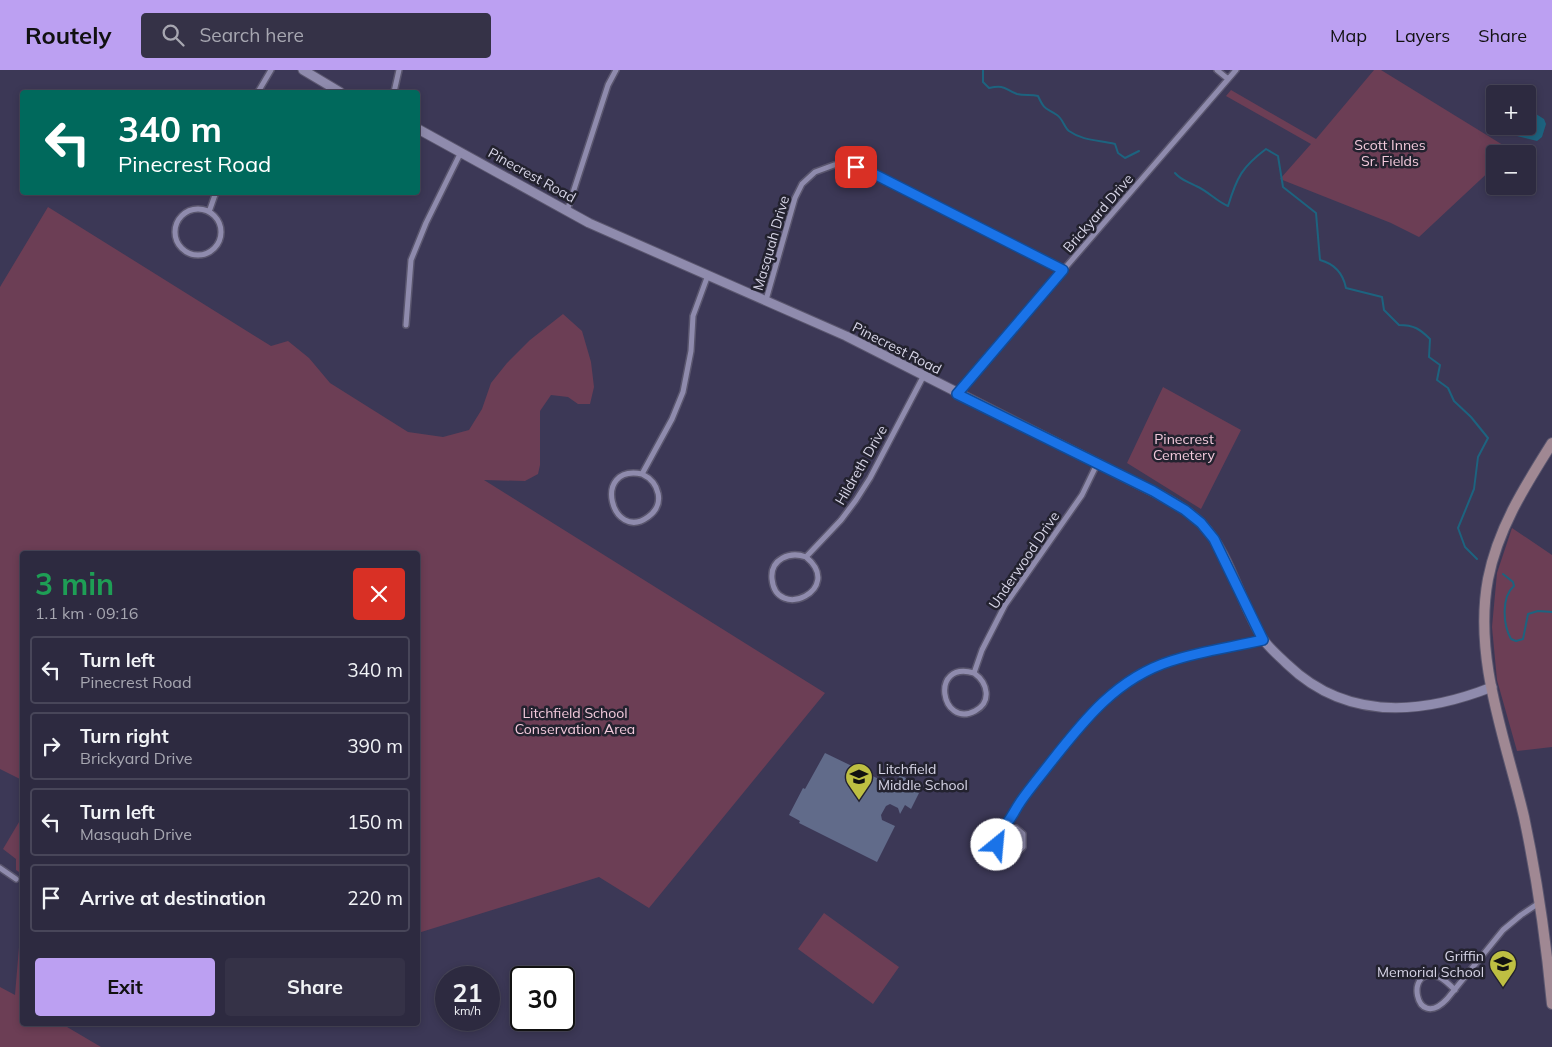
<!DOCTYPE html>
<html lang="en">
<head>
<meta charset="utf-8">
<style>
	:root { --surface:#2d2a40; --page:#353247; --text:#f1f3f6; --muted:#a7a7b1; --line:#484659; --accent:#bca0f2 }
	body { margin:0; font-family:Mulish,sans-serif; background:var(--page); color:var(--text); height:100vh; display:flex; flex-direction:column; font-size:19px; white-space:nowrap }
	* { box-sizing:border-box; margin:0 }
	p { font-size:16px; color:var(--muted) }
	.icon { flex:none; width:28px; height:28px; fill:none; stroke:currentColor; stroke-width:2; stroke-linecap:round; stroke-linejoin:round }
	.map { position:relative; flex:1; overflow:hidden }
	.details { position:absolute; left:20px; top:481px; width:400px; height:475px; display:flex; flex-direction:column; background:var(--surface); border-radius:5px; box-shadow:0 2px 8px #0003,0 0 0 1px var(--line) }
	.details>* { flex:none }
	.guide { position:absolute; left:20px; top:20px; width:400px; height:105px; border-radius:5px; box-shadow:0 2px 8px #0003,0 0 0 1px var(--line); background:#00695c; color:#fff; overflow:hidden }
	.fabs { position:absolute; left:1486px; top:15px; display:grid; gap:10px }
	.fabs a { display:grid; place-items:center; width:50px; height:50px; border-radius:5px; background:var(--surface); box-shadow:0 2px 8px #0003,0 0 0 1px var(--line); font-size:25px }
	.speed { position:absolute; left:435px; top:896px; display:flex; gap:10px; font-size:25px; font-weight:700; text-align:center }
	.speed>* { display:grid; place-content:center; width:65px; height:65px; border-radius:50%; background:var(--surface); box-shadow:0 2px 8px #0003,0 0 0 1px var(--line); line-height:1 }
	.speed small { font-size:12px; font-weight:400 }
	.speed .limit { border:2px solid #111; border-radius:8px; background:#fff; color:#111 }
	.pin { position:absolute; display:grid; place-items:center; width:42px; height:42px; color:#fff; margin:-21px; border-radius:10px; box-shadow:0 2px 8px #0006 }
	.me { position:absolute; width:55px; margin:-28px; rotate:28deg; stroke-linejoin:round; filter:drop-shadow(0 0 4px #0008) }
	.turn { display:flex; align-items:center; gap:18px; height:105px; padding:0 15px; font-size:22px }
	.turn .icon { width:65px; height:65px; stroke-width:2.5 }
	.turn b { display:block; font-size:35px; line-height:42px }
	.round { display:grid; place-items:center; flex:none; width:52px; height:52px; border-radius:5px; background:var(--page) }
	.headline { display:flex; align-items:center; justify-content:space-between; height:85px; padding:0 15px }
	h1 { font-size:30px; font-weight:700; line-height:38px; color:#1e9e55 }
	.button { display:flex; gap:10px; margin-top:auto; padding:10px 15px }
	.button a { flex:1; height:58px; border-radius:5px; background:var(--accent); color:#111; font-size:20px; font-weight:700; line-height:58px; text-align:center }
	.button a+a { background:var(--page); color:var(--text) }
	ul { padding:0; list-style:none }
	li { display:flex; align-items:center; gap:15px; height:68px; margin:0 10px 8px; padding:0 5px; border:2px solid var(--line); border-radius:5px }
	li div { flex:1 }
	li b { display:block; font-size:19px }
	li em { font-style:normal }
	header { display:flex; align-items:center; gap:30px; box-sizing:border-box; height:70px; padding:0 25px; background:var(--accent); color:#111 }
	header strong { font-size:24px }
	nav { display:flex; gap:28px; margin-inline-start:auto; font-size:18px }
	.search { width:350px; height:45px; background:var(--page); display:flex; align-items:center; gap:12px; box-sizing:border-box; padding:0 18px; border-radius:5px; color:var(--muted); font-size:19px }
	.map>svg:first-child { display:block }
	.green { fill:#6c3e55 }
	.water { fill:#1d637f }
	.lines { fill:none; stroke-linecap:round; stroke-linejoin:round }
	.stream { stroke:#1d637f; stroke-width:2 }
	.building { fill:#616b8a }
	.minor-casing { stroke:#5a566e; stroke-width:8 }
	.tertiary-casing { stroke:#5a566e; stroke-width:11 }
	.secondary-casing { stroke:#5a566e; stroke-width:12 }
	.minor { stroke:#8f8bad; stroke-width:5 }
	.tertiary { stroke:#8f8bad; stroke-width:9 }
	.secondary { stroke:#a08893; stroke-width:10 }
	.route-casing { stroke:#114b97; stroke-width:12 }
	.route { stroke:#1a73e8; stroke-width:9 }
	.labels { text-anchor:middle; stroke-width:5; stroke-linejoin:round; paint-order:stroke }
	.park-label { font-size:14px; fill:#f3cadc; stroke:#23222f }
	.street-label { font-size:14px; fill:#d7d5e7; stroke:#23222f }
	.poi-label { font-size:14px; fill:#d7d5e7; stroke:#23222f; text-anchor:start }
</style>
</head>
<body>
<header>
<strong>Routely</strong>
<div class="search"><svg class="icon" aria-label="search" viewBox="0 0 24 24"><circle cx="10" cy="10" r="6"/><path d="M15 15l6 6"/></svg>Search here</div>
<nav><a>Map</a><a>Layers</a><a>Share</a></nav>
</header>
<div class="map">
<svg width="1552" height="977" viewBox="0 0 1552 977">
	<rect width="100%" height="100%" fill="#3c3856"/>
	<path class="green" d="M 1374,0 L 1381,0 L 1511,80 L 1508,84 L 1495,84 L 1495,96 L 1419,167 L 1391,153 L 1280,109 L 1311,74 L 1226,26 L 1231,20 L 1316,69 Z
		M 48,137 L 271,276 L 288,271 L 309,288 L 330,313 L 408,362 L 443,367 L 469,360 L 482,339 L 491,313 L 507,293 L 530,270 L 563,244 L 582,261 L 591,292 L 594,317 L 590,334 L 578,334 L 568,327 L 551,325 L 540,341 L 540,395 L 538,404 L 525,411 L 484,410 L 825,623 L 649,838 L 599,807 L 418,863 L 418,484 L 22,484 L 22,710 L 0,699 L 0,217 Z
		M 1163,317 L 1241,360 L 1201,439 L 1127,393 Z
		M 1512,458 L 1552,485 L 1552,677 L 1517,681 L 1497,610 L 1492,557 L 1497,503 Z
		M 22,747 L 22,804 L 16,800 L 16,789 L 3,779 Z
		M 22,841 L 22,954 L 62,954 L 101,977 L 0,977 L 0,917 L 15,925 Z
		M 824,843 L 899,897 L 873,934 L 798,879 Z"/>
	<path class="water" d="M 1528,39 L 1544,49 L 1546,54 L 1542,67 L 1537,71 L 1517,66 L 1509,59 L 1509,56 L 1528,56 Z"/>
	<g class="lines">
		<path class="stream" d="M 983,0 L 983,12 L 989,18 C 1006,14 1005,20 1017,24 C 1025,26 1031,24 1038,26 C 1045,41 1045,37 1057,45 C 1063,49 1064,57 1069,61 C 1083,71 1099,70 1115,74 L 1118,83 L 1125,88 L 1139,81
			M 1175,103 C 1182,111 1187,111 1196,116 C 1208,121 1216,131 1228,136 C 1237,107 1242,97 1266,79 L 1278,86 L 1283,117 L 1316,143 L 1320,190 C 1335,194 1343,203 1346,218 L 1382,227 L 1384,240 L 1399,255 C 1414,255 1420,259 1430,269 L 1429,287 L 1440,295 L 1437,310 L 1448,318 L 1454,331 L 1471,347 L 1488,368 L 1478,387 L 1474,419 L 1458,458 L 1465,477 L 1477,489
			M 1503,504 L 1513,512 L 1514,516 C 1501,527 1503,555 1511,569 L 1516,571 L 1523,569 L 1528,544 L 1538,541 L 1552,542"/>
	</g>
	<path class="building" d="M 825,683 L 881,710 L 882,708 L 895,714 L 900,705 L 919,715 L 916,721 L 919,723 L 911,739 L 905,735 L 900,744 L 898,738 L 890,734 L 886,736 L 881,745 L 882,750 L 895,756 L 877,792 L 799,753 L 800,751 L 789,745 L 803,718 L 805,719 Z"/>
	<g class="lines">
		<defs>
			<path id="minor" d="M 1217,0 L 1228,9
				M 258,22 L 271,0
				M 394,22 L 399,0
				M175 162a23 23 0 1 1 46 0a23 23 0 1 1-46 0Z
				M 567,141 L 608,15 L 616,0
				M 209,142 L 216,122
				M 766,230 L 795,128 L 802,114 L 815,102 L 834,95 L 844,94 L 874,104 L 1063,200
				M 406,255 L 411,190 L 426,153 L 461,82
				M 957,323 L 1236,0
				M 642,404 C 659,412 666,434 648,447 C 612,473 591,394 642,404 L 672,349 L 683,322 L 691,281 L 693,246 L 708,205
				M 806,487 C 845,519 776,552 772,509 C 770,489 790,481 806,487 L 841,450 L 856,430 L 870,408 L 923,307
				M 974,603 C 988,613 992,632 975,641 C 941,659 929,590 974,603 L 982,580 L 1005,535 L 1082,425 L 1097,394
				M 1007,757 L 1016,758 L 1023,764 L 1023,777 C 1010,793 988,776 1000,762 C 1002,758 1006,758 1008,755 C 1013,747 1016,739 1021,731 C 1030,718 1041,705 1051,692 C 1084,650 1118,608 1171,591 C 1200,581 1233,577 1263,570
				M 0,798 L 16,809
				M 1455,920 C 1450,915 1445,910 1439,907 C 1404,892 1414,964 1447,929 L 1503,860 L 1521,845 L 1539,833"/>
			<path id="tertiary" d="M 303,0 L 340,22
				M 418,59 L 589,153 L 846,266 L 1160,425 C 1175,433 1189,441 1201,453 C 1232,485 1239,532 1263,569 C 1269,578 1279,586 1287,594 C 1346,651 1421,645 1492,617"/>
			<path id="secondary" d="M 1552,373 C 1525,416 1498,458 1488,509 C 1473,589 1506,670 1524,747 C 1537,808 1546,871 1552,934"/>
		</defs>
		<use href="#minor" class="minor-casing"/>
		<use href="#tertiary" class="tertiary-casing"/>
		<use href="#secondary" class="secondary-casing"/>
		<use href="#minor" class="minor"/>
		<use href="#tertiary" class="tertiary"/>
		<use href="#secondary" class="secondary"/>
	</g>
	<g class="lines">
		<defs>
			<path id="route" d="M 856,97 L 874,104 L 1063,200 L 957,324 L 1153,421 L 1185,440 L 1201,453 L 1214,469 L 1263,570 C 1233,577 1200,581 1171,591 C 1117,608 1084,650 1051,692 C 1041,705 1030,718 1021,731 C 1012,744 1011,751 999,762 L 997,775"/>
		</defs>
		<use href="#route" class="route-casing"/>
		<use href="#route" class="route"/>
	</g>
	<defs>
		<symbol id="school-pin" viewBox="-11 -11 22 30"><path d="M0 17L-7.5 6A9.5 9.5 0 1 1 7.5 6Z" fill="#bebf42" stroke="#23222f"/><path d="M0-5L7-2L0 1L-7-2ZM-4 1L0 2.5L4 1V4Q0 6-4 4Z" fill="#111"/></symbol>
	</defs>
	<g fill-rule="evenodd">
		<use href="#school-pin" x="843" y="691" width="32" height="43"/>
		<use href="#school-pin" x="1487" y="878" width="32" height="43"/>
	</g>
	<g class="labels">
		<g class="park-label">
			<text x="1390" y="80">Scott Innes<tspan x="1390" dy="16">Sr. Fields</tspan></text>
			<text x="1184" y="374">Pinecrest<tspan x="1184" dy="16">Cemetery</tspan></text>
			<text x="575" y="648">Litchfield School<tspan x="575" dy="16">Conservation Area</tspan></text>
		</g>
		<g class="street-label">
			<text transform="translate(532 105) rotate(29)" y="5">Pinecrest Road</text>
			<text transform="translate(1098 143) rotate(-49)" y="5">Brickyard Drive</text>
			<text transform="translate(771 173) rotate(-74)" y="5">Masquah Drive</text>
			<text transform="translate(897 278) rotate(27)" y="5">Pinecrest Road</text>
			<text transform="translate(861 395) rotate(-60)" y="5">Hildreth Drive</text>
			<text transform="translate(1024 490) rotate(-56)" y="5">Underwood Drive</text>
		</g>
		<g class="poi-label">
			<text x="878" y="704">Litchfield<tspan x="878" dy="16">Middle School</tspan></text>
			<text x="1484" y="891" text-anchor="end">Griffin<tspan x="1484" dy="16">Memorial School</tspan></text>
		</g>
	</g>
</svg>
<div class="fabs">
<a>+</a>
<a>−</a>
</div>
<div class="speed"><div>21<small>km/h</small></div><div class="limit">30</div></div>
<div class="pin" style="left:856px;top:97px;background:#d93025"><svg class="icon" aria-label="arrive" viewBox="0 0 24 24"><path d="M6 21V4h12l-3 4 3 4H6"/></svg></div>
<svg class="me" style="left:997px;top:775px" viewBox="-20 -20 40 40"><circle r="19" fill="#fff"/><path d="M0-13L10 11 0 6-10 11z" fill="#1a73e8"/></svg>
<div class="guide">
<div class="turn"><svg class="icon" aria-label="left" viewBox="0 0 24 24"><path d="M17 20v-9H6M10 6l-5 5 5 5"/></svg><div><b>340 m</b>Pinecrest Road</div></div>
</div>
<section class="details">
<div class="headline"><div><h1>3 min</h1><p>1.1 km · 09:16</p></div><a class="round" style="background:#d93025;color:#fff"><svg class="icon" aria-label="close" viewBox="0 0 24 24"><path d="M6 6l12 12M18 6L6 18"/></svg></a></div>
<ul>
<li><svg class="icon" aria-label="left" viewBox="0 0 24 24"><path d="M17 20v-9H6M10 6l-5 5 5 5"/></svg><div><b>Turn left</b><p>Pinecrest Road</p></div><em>340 m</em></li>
<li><svg class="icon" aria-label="right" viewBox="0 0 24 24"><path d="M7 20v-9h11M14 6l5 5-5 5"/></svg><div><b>Turn right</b><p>Brickyard Drive</p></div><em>390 m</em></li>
<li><svg class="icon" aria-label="left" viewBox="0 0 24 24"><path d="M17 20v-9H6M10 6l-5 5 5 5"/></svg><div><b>Turn left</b><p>Masquah Drive</p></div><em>150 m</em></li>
<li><svg class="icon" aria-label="arrive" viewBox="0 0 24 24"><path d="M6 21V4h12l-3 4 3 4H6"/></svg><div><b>Arrive at destination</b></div><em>220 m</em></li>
</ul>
<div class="button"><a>Exit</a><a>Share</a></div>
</section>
</div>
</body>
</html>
